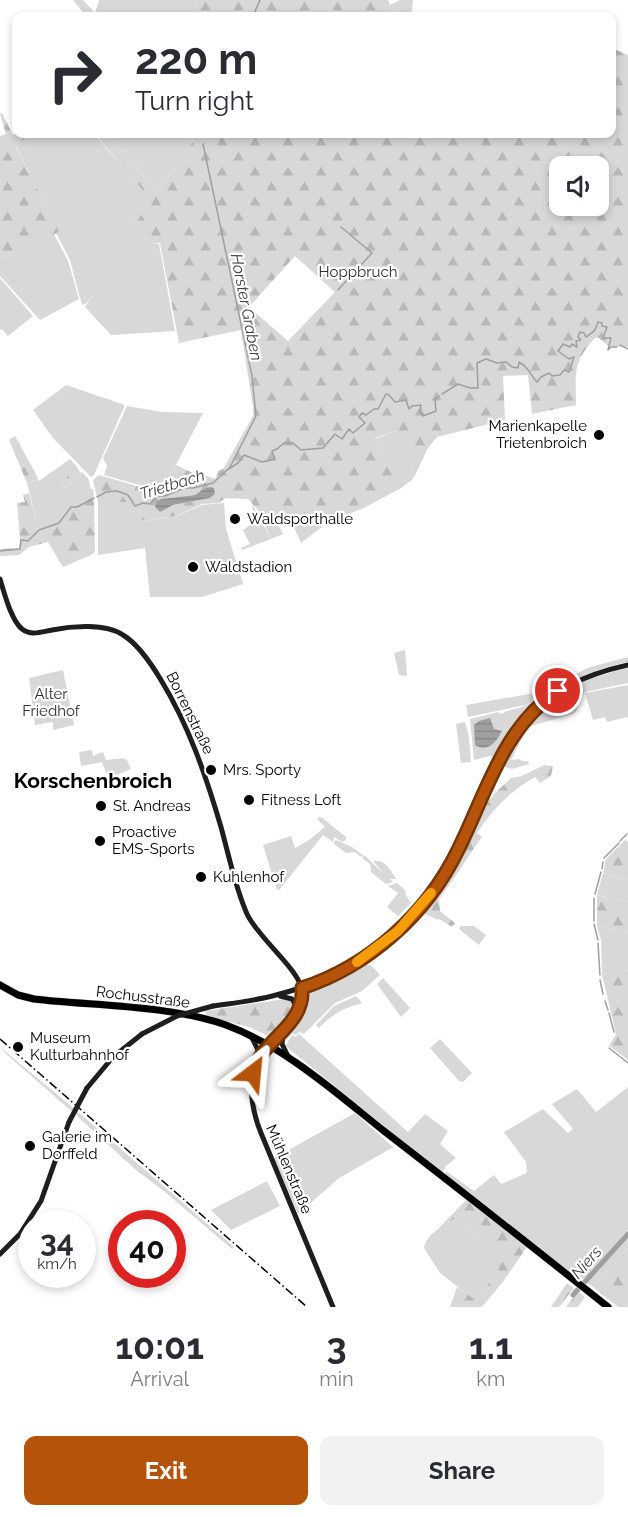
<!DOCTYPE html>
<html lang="en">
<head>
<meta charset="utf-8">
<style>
	:root { --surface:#fff; --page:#f2f2f3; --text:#2b2b33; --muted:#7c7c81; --accent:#b45309 }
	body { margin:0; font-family:Raleway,sans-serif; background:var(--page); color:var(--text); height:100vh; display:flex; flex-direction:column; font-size:22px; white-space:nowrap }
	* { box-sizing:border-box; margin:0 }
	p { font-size:20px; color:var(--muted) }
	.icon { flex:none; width:33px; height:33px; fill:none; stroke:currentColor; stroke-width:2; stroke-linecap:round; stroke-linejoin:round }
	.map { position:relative; height:1307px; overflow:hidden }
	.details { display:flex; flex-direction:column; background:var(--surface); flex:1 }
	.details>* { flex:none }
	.hud { position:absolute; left:12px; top:12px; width:604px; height:126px; border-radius:12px; box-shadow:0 3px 9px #0003; background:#fff; color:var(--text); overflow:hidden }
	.buttons { position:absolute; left:549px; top:156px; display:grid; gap:12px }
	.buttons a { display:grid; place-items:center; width:60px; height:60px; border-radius:12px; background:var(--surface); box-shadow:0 3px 9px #0003; font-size:30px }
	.speed { position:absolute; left:18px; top:1210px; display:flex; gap:12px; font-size:30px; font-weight:700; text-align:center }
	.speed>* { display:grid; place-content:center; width:78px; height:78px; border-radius:50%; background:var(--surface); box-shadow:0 3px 9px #0003; line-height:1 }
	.speed small { font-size:15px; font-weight:400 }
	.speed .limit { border:9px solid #d22; background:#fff; color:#111 }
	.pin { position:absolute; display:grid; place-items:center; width:51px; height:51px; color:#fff; margin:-26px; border:3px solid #fff; border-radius:50%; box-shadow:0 2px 6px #0007 }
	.me { position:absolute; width:66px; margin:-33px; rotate:29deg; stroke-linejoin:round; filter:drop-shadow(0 0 4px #0008) }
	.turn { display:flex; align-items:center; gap:21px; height:126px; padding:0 24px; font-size:27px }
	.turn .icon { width:78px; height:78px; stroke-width:2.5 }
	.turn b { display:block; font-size:42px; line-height:51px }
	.eta { display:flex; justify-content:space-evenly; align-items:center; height:102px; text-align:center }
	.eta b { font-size:36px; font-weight:700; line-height:42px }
	.primary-button { display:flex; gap:12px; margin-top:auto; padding:12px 24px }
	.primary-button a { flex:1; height:69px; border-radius:12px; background:var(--accent); color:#fff; font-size:24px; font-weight:700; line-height:69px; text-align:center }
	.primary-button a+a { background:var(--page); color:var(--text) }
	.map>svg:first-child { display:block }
	.green { fill:#d8d8d8 }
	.forest { fill:url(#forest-firs); fill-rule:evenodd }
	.cemetery { fill:url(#cemetery-stones) }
	.water { fill:url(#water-rules) }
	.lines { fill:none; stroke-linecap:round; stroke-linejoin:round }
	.stream { stroke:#9f9f9f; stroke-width:1.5 }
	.river { stroke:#9f9f9f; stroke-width:5 }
	.primary-casing { stroke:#dbdbdb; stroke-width:8 }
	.secondary { stroke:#1e1e1e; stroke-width:5 }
	.primary { stroke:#000; stroke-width:7 }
	.rail { stroke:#000; stroke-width:1.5; stroke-dasharray:9 3 1.5 3; stroke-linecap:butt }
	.secondary-bridge { stroke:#1e1e1e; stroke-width:5 }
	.route-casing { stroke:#753606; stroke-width:15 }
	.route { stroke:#b45309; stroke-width:10 }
	.slow { stroke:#f59e0b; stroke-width:10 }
	.poi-dot { fill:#000; stroke:#fff; stroke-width:2 }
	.labels { text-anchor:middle; stroke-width:4.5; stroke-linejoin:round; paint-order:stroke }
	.park-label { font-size:15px; fill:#2f2f2f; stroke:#fff }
	.poi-label { font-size:15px; fill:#000; stroke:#fff; text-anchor:start }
	.street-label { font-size:15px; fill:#000; stroke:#fff }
	.water-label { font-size:16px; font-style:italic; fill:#404040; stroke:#fff }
	.district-label { font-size:21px; font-weight:bold; fill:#000; stroke:#fff }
</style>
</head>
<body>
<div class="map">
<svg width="628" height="1307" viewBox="0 0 628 1307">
	<defs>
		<pattern id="forest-firs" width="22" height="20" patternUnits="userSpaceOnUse" patternTransform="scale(1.5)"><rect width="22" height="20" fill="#d8d8d8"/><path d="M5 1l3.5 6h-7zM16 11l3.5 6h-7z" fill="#b8b8b8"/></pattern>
		<pattern id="cemetery-stones" width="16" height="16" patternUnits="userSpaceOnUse" patternTransform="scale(1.5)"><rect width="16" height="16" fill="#d8d8d8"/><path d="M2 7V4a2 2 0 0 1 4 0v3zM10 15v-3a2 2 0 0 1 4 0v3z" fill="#b8b8b8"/></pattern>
		<pattern id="water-rules" width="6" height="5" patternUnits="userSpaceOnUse" patternTransform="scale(1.5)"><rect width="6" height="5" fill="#9f9f9f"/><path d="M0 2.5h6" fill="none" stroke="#878787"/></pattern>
	</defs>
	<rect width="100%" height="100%" fill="#fff"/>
	<path class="green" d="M 99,0 L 196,0 L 193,16 L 98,16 L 95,13 Z
		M 400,0 L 413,0 L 411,16 L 395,16 L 390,5 Z
		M 29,134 L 94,134 L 152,200 L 133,227 L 151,244 L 159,244 L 175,331 L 111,335 L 85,307 L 98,288 L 87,303 L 82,305 L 70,260 L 56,233 L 58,232 L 16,146 Z
		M 108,134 L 186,134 L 193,141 L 157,192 Z
		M 54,234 L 68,261 L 79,299 L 40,320 L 0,276 L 0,259 Z
		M 0,278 L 33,316 L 8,336 L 2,329 L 0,330 Z
		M 66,385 L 125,405 L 94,475 L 91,477 L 53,438 L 33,410 Z
		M 127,406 L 163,412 L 203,413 L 165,486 L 154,489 L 104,475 L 107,466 L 103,458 Z
		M 395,431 L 415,475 L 412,480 L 401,488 L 375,439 Z
		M 70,459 L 78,468 L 61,483 L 66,488 L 82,472 L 88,478 L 91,489 L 93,489 L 94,497 L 73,505 L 52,525 L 39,530 L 27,483 L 38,479 L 39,481 Z
		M 98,502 L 142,502 L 143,521 L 177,516 L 202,505 L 224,503 L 226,529 L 243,584 L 202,597 L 150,597 L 145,548 L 98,555 Z
		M 252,504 L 271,539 L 242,550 L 241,548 L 250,544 L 243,530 L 254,522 Z
		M 405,650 L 407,676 L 399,675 L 394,653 Z
		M 628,657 L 628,662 C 590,670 554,686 527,714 C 515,727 506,741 495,754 L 492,757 L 490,756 L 474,760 L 470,719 L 498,712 L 501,714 C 511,708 522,709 532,702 L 525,705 L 468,717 L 466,705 L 546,691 L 587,668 Z
		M 628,668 L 628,683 L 585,692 L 575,713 L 528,727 L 511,760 L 520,759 L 522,761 L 528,761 L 529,764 L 512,769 L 502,766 C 501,757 508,748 513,741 C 518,734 523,725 529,718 C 555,688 591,677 628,668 Z
		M 63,670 L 74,725 L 53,730 L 53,722 L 35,725 L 29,678 Z
		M 628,685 L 628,720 L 627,717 L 607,722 L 605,717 L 593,720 L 585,693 Z
		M 465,722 L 469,737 L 471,762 L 461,763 L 456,724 Z
		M 92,750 L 93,756 L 103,752 L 106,760 L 123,758 L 127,760 L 131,769 L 116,775 L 106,773 L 102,762 L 81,766 L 79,752 Z
		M 321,817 L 346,837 L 346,840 L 342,842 L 334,837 L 333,842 L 323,835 L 280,889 L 277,890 L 263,845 L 291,836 L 295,848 L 309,840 L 325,827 L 318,820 L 317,818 Z
		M 336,840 L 352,847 L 363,855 L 361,857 L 355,852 L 346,853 L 333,843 Z
		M 364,855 L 384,874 L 373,861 C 385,859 390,869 396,879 L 390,879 L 393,882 L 386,884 L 371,872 L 370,864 L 362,858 Z
		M 603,873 L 628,880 L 628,902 L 597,895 Z
		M 397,883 L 405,890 L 406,895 L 411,903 L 398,916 L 387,907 L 398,893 L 388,886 Z
		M 461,926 L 474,926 L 486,935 L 479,945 L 459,929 Z
		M 597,926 L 628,932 L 628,970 L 602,974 L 601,940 Z
		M 363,963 L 372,966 L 380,975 L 362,991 L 335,1003 L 304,1034 L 300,1032 L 295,1035 L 292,1033 L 284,1043 L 285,1037 L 299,1019 L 310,993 Z
		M 383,978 L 410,1008 L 401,1017 L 377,984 Z
		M 356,996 L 362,1003 C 344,1008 332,1014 319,1028 L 316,1025 L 334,1006 Z
		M 299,1034 L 408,1132 L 425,1114 L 448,1131 L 440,1144 L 456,1158 L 446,1166 L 443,1172 L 439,1171 L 288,1048 L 286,1045 L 292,1035 L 296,1037 Z
		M 440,1039 L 472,1073 L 463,1082 L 459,1081 L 430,1048 Z
		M 0,1047 L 77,1111 L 76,1115 L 5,1053 Z
		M 628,1087 L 628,1230 L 584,1280 L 577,1274 L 574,1277 L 446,1177 L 446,1171 L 474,1191 L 494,1175 L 501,1184 L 527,1173 L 526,1162 L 504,1132 L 543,1109 L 568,1133 L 573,1129 L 552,1104 L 577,1089 L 596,1112 Z
		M 355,1113 L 394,1148 L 390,1149 L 339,1178 L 298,1214 L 274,1158 Z
		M 267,1181 L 280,1206 L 231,1230 L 211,1210 Z
		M 454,1219 L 499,1252 L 499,1268 L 477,1302 L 440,1273 L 424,1248 C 426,1234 443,1226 454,1219 Z
		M 628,1236 L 628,1248 L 593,1287 L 586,1282 Z"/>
	<path class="forest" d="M 73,0 L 83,0 L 98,16 L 86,16 Z
		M 196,0 L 388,0 L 395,16 L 193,16 Z
		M 612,48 L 628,55 L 628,347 L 608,346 L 599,338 L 595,338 C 572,363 576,373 576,405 L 532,414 L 528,375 L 503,376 L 505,420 L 437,437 L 428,448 L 415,475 L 395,431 L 375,438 L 401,488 L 362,509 L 331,520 L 301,543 L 291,521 L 279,526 L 283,534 L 271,539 L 257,509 L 248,499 L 226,498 L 218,503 L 202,504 L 176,516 L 142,521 L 142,502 L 98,502 L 93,480 L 99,475 L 154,491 L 164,488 L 176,465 L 197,475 L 198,473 L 215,479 L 218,471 L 223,469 L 254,414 L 241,330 L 179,343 L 160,243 L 151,244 L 133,227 L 151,200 L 95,134 L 108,134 L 157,192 L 193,141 L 186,134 L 612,134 ZM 560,166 L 598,166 L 598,206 L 560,206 ZM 295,256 L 335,292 L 288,341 L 249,307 ZM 211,487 L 214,488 L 215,494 L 210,498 L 173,505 L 160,512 L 157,501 L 161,499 L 195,495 L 205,488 Z
		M 2,113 L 13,135 L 16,132 L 29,134 L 16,147 L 59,232 L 0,259 L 0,136 L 6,134 L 0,114 Z
		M 15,436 L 36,474 L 38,479 L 27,483 L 9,440 Z
		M 29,493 L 39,530 L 52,525 L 73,505 L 94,497 L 95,552 L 93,554 L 63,567 L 48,542 L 29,547 L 19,555 L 0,556 L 0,549 L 19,548 L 20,538 L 17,503 L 25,502 L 23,495 Z
		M 544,765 L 553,766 L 551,776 L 540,783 L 535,777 C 510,791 493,809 477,833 L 482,837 C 467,858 455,878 439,899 L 440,911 L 455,923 L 452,927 L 439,919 L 438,920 L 424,913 L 423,909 L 444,881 L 461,852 L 480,813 L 494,794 L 511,778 L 522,776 Z
		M 625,840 L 628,842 L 628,880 L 603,873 L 606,859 Z
		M 597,895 L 628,902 L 628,932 L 597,926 Z
		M 628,970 L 628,1060 L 609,1046 L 616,1034 L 602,974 Z
		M 285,999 L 292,1002 L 293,1012 L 278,1030 L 268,1036 L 249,1027 L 207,1016 L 205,1011 Z
		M 77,1111 L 234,1247 L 232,1249 L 165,1192 L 136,1170 L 76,1115 Z
		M 467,1199 L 527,1247 L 502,1283 L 482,1307 L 450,1307 L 457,1287 L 477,1301 L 499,1268 L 488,1259 L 499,1252 L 454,1219 L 438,1229 Z
		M 628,1248 L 628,1307 L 618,1307 L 593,1287 Z
		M 567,1283 L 574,1288 L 559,1307 L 551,1307 Z
		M 578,1291 L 585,1297 L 578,1307 L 566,1307 Z"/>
	<path class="cemetery" d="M 77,468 L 81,473 L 66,488 L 61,483 Z"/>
	<path class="water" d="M 211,487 L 214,488 L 215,494 L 210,498 L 173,505 L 160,512 L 155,507 L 157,501 L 161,499 L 195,495 L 205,488 Z
		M 490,718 L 494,729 L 502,731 C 496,742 488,753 475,745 L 474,725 L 479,721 Z"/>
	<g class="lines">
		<path class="stream" d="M 253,16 L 260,0
			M 203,144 L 252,376 L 256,416 L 229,469
			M 338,290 L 372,253 L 341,227
			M 620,345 L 628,349
			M 442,394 L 458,384 L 470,388 L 478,388 L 477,363 L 486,359 L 497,363 L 506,362 L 512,367 L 518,368 L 519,362 C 531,369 529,374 537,382 L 541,377 L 549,373 L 552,376 L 560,375 L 564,370 L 569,372 L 574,357 L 569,359 L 558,351 L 563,344 L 570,347 L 572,344 L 577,347 L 576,341 L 581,340 L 578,337 L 580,332 L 584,333 L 586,337 C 594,331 595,332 598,322 L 602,323 L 602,326 L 607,327 L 603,338 L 611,338 L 608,350 L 611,347 L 617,347
			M 97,497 L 106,492 L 117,491 L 128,495 L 135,506 L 143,503 L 150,504 L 157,496 L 165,496 L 184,488 L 193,488 L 213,483 L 227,470 L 238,463 L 244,455 L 262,462 L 275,459 L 272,451 L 277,449 L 284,443 L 293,443 L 301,450 L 323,448 L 335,434 L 342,439 L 349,429 L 353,433 L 365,423 L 359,417 L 362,413 L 366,415 L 374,409 L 378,409 L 386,394 L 389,395 L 395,402 L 406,400 L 409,409 L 412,406 L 421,405 L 420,412 L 423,416 L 436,411 L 435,399 L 439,396
			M 0,551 L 20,549 L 21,540 L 28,541 L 39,530 L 59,523 L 71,507 L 77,507 L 94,498
			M 620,841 L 627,834
			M 604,858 L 619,843
			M 602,869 L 603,862
			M 595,894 L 601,872
			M 594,898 L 594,921
			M 594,924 L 598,940
			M 598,943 L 600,975
			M 600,980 L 603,994
			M 605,1001 L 608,1010
			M 609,1013 L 614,1032
			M 609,1048 L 628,1063"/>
		<path class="river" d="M 573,1295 L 628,1234"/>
		<defs>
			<path id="primary" d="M 0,985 L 18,995 L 34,999 C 93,1006 170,1005 226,1025 C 285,1047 335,1092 384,1131 C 459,1189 534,1248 608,1307"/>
		</defs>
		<use href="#primary" class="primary-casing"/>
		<path class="secondary" d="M 0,579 C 4,592 11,620 22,629 C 31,636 41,632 52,630 C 71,626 106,623 123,635 C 138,644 152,665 161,680 C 189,726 206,776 221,827 C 229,856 235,887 247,914 C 258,938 301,971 302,991 C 305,1022 272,1035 258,1057 C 246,1079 252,1111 261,1133 L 333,1307
			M 280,996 L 292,999 L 295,1004 L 296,1012
			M 213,1006 C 234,1003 255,1001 276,995 C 345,978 403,937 443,877 C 455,859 463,839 472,820 C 510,735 529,687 628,665
			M 283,1033 L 282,1044 L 288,1056
			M 251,1036 L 258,1050 L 259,1056
			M 87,1088 L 113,1057 L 142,1034
			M 0,1254 L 20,1234 L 41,1201 L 69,1122"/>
		<use href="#primary" class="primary"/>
		<path class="rail" d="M 0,1039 L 307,1307"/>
		<path class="secondary-bridge" d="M 142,1034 L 177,1016 L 213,1006
			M 69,1122 L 87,1088"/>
	</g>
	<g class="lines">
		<defs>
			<path id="route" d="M 253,1073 C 261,1039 305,1027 302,988 C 369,966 427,914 458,850 C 486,794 503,727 558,691"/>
		</defs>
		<use href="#route" class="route-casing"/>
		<use href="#route" class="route"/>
		<path class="slow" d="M 357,962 L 398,931 L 431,893"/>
	</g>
	<g class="poi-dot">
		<circle cx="599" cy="435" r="6"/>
		<circle cx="235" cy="519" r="6"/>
		<circle cx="193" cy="567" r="6"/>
		<circle cx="211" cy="770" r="6"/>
		<circle cx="249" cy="800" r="6"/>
		<circle cx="101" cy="806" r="6"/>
		<circle cx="100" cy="841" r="6"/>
		<circle cx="201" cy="877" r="6"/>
		<circle cx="18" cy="1047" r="6"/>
		<circle cx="30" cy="1146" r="6"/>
	</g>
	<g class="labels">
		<g class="park-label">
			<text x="358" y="277">Hoppbruch</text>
			<text x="51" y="699">Alter<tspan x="51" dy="17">Friedhof</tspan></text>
		</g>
		<g class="poi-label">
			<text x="587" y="431" text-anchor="end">Marienkapelle<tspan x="587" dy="17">Trietenbroich</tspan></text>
			<text x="247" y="524">Waldsporthalle</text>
			<text x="205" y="572">Waldstadion</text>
			<text x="223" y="775">Mrs. Sporty</text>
			<text x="261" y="805">Fitness Loft</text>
			<text x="113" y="811">St. Andreas</text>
			<text x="112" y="837">Proactive<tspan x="112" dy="17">EMS-Sports</tspan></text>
			<text x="213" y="882">Kuhlenhof</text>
			<text x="30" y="1043">Museum<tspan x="30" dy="17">Kulturbahnhof</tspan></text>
			<text x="42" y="1142">Galerie im<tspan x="42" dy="17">Dorffeld</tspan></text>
		</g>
		<g class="street-label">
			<text transform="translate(190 713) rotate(64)" y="5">Borrenstraße</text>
			<text transform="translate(143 997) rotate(7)" y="5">Rochusstraße</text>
			<text transform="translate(289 1169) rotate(67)" y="5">Mühlenstraße</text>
		</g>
		<g class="water-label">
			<text transform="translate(247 307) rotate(79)" y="6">Horster Graben</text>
			<text transform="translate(172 484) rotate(-17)" y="6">Trietbach</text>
			<text transform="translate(586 1262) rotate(-49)" y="6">Niers</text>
		</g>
		<g class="district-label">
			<text x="93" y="788">Korschenbroich</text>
		</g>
	</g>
</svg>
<div class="buttons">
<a><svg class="icon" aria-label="sound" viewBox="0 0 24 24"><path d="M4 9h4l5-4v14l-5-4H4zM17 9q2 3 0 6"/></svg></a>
</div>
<div class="speed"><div>34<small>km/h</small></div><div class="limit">40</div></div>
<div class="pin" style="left:558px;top:691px;background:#d93025"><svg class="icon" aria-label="arrive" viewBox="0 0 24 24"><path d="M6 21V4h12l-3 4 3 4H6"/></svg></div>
<svg class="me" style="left:253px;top:1073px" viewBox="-20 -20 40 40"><path d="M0-17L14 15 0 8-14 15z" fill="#b45309" stroke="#fff" stroke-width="4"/></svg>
<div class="hud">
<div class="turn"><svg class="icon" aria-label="right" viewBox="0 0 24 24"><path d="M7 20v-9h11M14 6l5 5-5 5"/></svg><div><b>220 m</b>Turn right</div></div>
</div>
</div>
<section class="details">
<div class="eta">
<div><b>10:01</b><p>Arrival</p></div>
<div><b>3</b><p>min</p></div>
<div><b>1.1</b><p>km</p></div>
</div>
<div class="primary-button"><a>Exit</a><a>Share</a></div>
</section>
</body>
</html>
